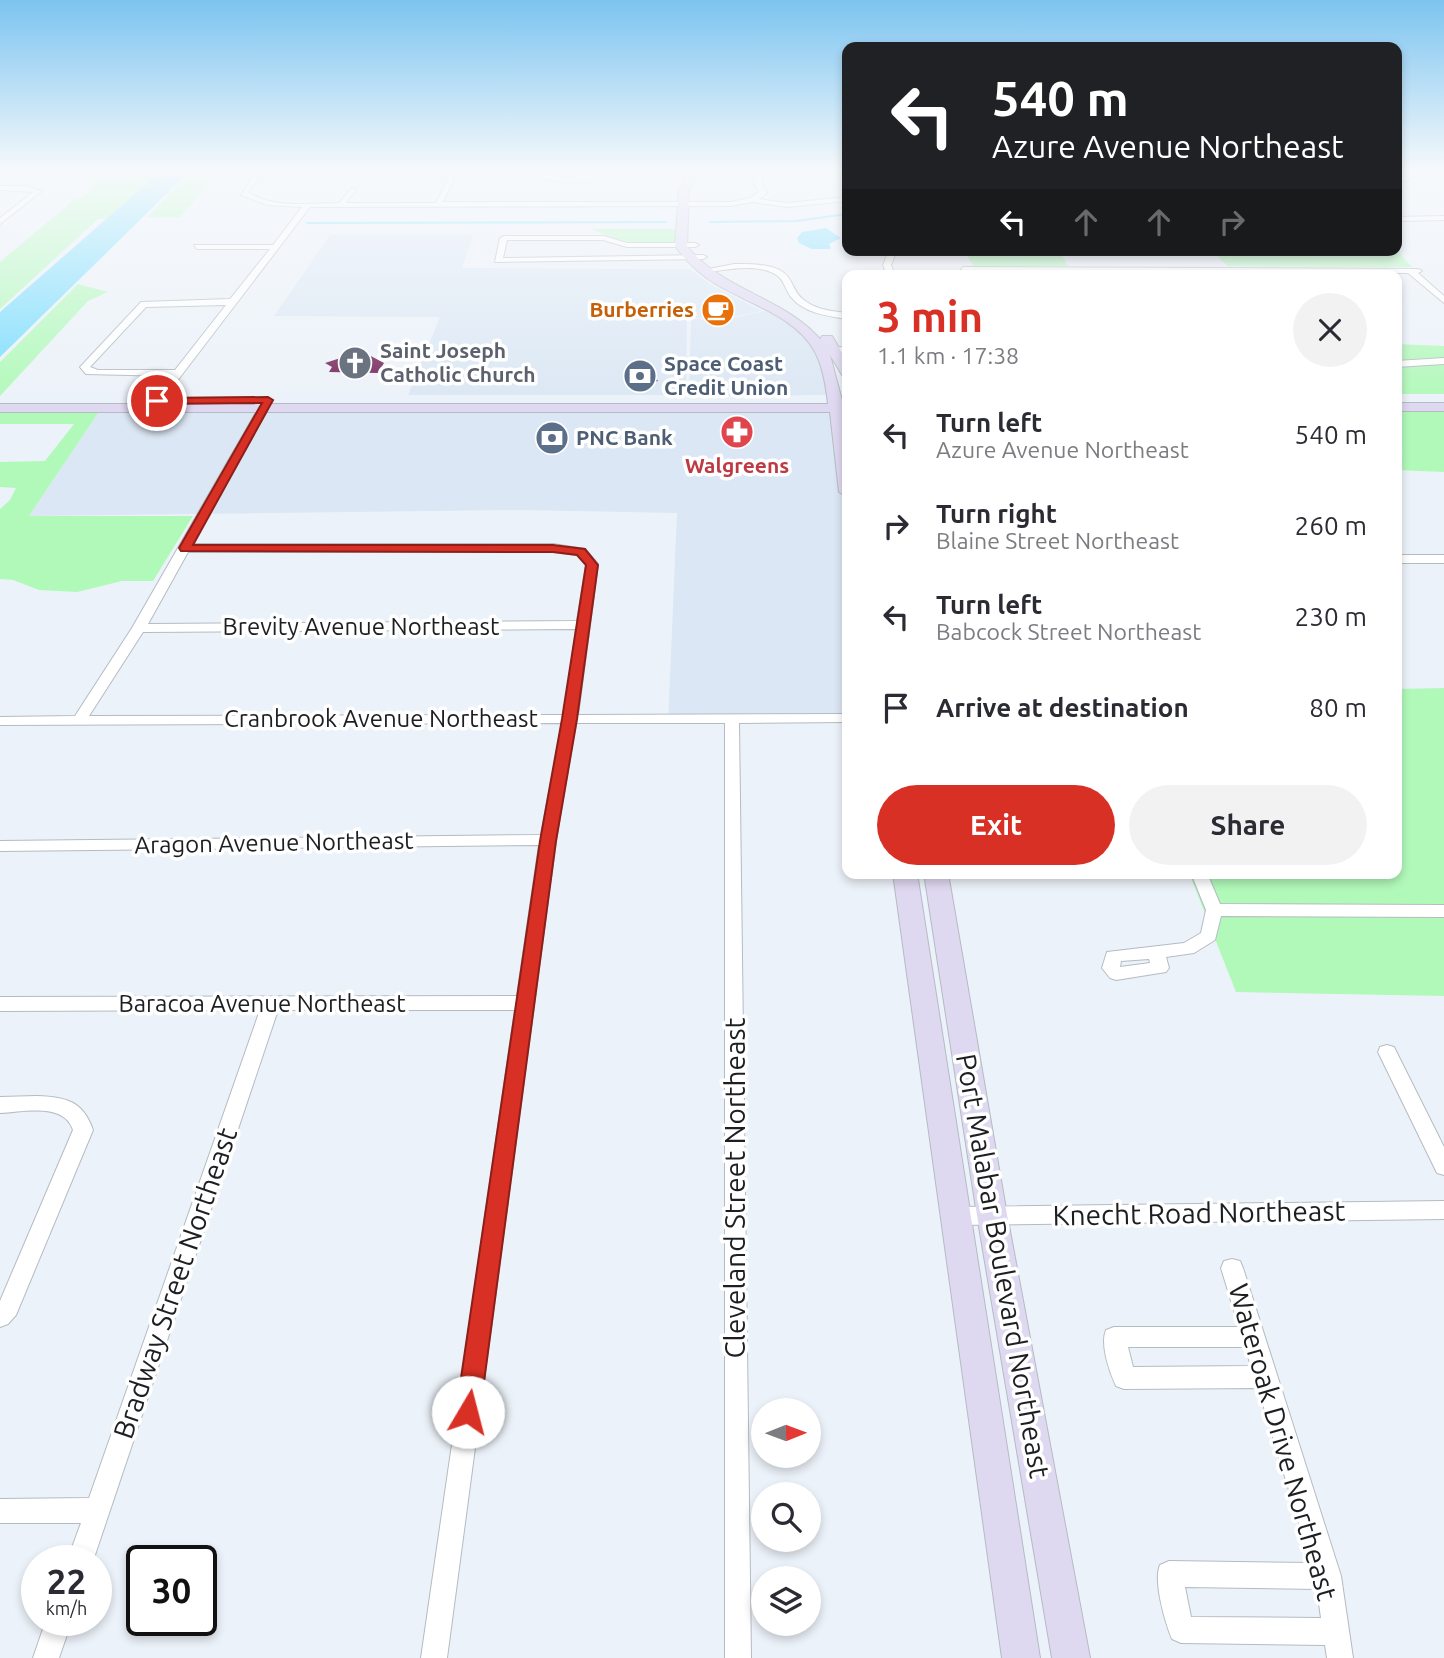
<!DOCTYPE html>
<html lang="en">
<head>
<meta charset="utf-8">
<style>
	:root { --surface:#fff; --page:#f2f2f3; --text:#2b2b33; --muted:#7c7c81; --accent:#d93025 }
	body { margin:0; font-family:Ubuntu,sans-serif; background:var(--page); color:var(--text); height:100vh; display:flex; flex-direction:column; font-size:26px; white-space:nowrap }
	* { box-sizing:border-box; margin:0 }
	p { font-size:23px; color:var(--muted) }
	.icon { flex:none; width:38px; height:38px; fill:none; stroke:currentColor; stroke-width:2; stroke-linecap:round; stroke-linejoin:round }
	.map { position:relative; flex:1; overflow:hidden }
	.panel { position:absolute; left:842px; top:270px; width:560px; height:609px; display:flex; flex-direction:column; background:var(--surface); border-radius:14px; box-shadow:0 4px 10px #0003 }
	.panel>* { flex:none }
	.top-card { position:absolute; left:842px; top:42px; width:560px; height:214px; border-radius:14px; box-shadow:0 4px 10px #0003; background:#202124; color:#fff; overflow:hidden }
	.needle { width:46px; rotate:89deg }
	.controls { position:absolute; left:751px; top:1398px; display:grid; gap:14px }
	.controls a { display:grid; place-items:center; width:70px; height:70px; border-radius:50%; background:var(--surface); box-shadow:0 4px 10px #0003; font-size:35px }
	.speed { position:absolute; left:21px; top:1545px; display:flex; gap:14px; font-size:35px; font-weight:700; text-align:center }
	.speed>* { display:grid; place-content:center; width:91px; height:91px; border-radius:50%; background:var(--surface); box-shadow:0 4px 10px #0003; line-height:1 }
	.speed small { font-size:18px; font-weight:400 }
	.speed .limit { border:4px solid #111; border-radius:10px; background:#fff; color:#111 }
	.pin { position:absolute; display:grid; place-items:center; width:60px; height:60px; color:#fff; margin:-30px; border:4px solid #fff; border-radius:50%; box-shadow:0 2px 7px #0007 }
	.me { position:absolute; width:77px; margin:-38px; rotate:8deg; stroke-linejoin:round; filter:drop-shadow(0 0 5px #0008) }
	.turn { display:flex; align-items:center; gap:24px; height:147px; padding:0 35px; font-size:32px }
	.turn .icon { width:91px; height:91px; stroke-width:2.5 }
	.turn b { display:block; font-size:49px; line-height:60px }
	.lanes { display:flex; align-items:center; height:66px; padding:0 35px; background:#0003; justify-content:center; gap:35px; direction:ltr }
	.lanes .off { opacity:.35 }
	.round { display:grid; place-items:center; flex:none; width:74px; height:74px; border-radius:37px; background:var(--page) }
	.headline { display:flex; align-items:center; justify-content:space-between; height:119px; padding:0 35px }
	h1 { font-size:42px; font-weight:700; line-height:52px; color:var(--accent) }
	.cta { display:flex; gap:14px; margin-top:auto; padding:14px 35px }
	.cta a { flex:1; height:80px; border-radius:42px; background:var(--accent); color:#fff; font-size:28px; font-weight:700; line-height:80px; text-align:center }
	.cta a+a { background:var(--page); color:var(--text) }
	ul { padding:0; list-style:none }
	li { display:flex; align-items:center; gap:21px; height:91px; padding:0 35px }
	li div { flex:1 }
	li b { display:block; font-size:26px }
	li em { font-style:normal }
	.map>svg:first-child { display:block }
	.built { fill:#dbe7f4 }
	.green { fill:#b1f9b9 }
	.water { fill:#7addfd }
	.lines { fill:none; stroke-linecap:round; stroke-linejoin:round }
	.stream { stroke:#7addfd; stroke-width:2 }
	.building { fill:#732256 }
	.street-casing { stroke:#b5bbc2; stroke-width:2 }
	.secondary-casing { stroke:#b5bbc2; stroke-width:2 }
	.street { fill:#fff; fill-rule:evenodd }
	.secondary { fill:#dfd8f1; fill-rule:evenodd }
	.route { fill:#d93025; stroke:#8d1f18; stroke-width:2 }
	.labels { text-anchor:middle; stroke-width:7; stroke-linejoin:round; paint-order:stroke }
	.far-food-label { font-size:21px; font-weight:bold; fill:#c56008; stroke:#fff; text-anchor:end }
	.far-worship-label { font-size:21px; font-weight:bold; fill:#5b616d; stroke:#fff; text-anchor:start }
	.far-service-label { font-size:21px; font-weight:bold; fill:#4e5e75; stroke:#fff; text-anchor:start }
	.far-health-label { font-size:21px; font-weight:bold; fill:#be3a42; stroke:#fff }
	.street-label { font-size:24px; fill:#1c1e21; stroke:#fff }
	.near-street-label { font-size:28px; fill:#1c1e21; stroke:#fff }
</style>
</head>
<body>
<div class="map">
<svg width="1444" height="1658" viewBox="0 0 1444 1658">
	<rect width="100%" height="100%" fill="#ecf2f9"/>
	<path class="built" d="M 330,235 L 473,235 L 462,268 L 690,269 L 710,284 L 762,311 L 726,318 L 687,318 L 686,395 L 408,395 L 440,317 L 274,316 Z
		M 704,276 L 773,312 L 797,329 L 809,341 L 821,362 L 828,395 L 689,396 L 691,319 L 727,319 L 765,311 Z
		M 98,413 L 831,413 L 847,534 L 847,722 L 668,724 L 677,513 L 520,510 L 29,516 Z"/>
	<path class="green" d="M 0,172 L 160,172 L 107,219 L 98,219 L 0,309 L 0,262 L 75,199 L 81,199 L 101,176 L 36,175 L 0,179 Z
		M 192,172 L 217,172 L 180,218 L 147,217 Z
		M 592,229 L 677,229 L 677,245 C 645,245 621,243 592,229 Z
		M 963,250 L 1059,250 L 1068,266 L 974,267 Z
		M 1210,250 L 1397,250 L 1412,267 L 1228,266 Z
		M 78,284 L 108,292 L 88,301 L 0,396 L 0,362 Z
		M 1396,344 L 1444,346 L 1444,394 L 1397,394 Z
		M 1397,411 L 1444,411 L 1444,472 L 1397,470 L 1397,456 L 1403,455 L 1397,448 Z
		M 0,413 L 98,413 L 29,516 L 193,516 L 153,581 L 122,581 L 77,592 L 39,590 L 13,580 L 0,579 L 0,509 L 10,500 L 16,488 L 0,487 L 0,462 L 45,461 L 74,424 L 0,424 Z
		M 1444,688 L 1444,996 L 1236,992 L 1189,873 L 1396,873 L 1397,689 Z"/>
	<path class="water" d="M 160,172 L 189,172 L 0,357 L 0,312 Z
		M 826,228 L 841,238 L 829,244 L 831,249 L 812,249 L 799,243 L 797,238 L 802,232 Z"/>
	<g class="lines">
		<path class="stream" d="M 1396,185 L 1429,172
			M 710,222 L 796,221 L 847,214
			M 307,223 L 666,222"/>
	</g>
	<path class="building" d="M 353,354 L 367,354 L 384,363 L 378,373 L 329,372 L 332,367 L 325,363 Z
		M 641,372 L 651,372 L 658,381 L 636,385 L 624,380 L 630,373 Z"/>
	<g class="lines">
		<defs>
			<path id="street" d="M 256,172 L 263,172 L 248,192 C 274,209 310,203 339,203 L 352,188 L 356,190 L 346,203 L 436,203 L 448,179 L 444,172 L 451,172 L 454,179 L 443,202 L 731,202 L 750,198 L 759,192 L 754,184 L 758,172 L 767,172 L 763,175 L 762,184 L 767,193 L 759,199 L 787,203 L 847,197 L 847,201 L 787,207 L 752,202 L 731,206 L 310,207 L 155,410 L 146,408 L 171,376 L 86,374 L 80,367 L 82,365 L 141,302 L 230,299 L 270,249 L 197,249 L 194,245 L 273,245 L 302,207 L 267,205 L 241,195 ZM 226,305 L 175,370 L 98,370 L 90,367 L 146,307 Z
				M 538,172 L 565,178 L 604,172 C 586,186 562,184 541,178 Z
				M 0,186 L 26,186 L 42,191 L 0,224 L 0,218 L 33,192 L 0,190 Z
				M 1444,216 L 1444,220 L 1396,221 L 1396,217 Z
				M 504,236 L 604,236 L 627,243 L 695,243 L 699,245 L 695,247 L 627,247 L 603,240 L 507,240 L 503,258 L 703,255 L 707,257 L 703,259 L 495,262 L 500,238 Z
				M 889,250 L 897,250 L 891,265 L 895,275 L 887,275 L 883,265 Z
				M 953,250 L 1029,250 L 1030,252 L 1026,254 L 956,254 Z
				M 734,264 C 750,264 777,263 788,277 C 794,285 795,294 804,300 C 816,310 832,311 847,313 L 847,319 C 827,316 804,313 791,297 C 786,291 784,282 780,278 C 762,261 724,270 703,273 L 699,271 Z
				M 963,267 L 1418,269 L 1422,271 L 1418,273 L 1444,296 L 1444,303 L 1408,273 L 960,271 Z
				M 847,347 L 847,353 L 821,354 L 816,351 L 821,348 Z
				M 1444,358 L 1444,364 L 1396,367 L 1396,361 Z
				M 268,397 L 273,400 L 192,544 L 553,544 L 585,549 L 598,564 L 578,715 L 847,714 L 847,722 L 739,723 L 751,1658 L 725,1658 L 725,723 L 576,723 L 556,840 L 447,1658 L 421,1658 L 515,1010 L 278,1010 L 93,1561 L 67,1561 L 81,1523 L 0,1523 L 0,1499 L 89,1498 L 260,1010 L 0,1011 L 0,997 L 517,996 L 539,845 L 0,851 L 0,841 L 541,835 L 562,723 L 0,725 L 0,717 L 75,716 L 132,628 L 263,400 ZM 188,552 L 553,552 L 577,555 L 586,565 L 577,621 L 148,624 ZM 576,629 L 564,715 L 89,716 L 143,632 Z
				M 1396,555 L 1444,555 L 1444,563 L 1396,563 Z
				M 1191,873 L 1207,873 L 1220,904 L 1444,905 L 1444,917 L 1221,916 L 1215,940 L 1194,953 L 1166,957 L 1169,968 L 1166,972 L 1116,980 L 1110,978 L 1102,968 L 1107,952 L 1184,943 L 1201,933 L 1206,910 ZM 1149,959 L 1150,963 L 1120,967 L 1121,961 Z
				M 1387,1045 L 1394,1047 L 1444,1147 L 1444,1175 L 1437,1173 L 1378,1052 L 1380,1047 Z
				M 37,1096 C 66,1097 83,1101 93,1130 L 16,1315 L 8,1324 L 0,1327 L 0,1301 L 73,1130 C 64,1102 23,1112 0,1113 L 0,1097 Z
				M 1444,1201 L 1444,1219 L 955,1225 L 948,1222 L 945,1216 L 948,1210 L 955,1207 Z
				M 1232,1259 L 1240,1261 L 1243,1268 L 1341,1576 L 1353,1658 L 1327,1658 L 1325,1645 L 1181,1643 L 1172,1639 C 1165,1622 1153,1581 1160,1565 L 1169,1561 L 1311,1563 L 1258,1388 L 1124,1389 L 1116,1386 C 1109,1371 1100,1344 1106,1330 L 1114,1327 L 1239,1327 L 1221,1268 L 1224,1261 ZM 1128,1347 L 1245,1347 L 1251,1366 L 1133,1367 ZM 1185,1587 L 1317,1589 L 1321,1618 L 1191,1617 Z
				M 46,1620 L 72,1620 L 59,1658 L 33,1658 Z"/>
			<path id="secondary" d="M 688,172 L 698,172 L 689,190 L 687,246 C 723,292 789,298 824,344 L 820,339 L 822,336 L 832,336 L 847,361 L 847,376 L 842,375 L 830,355 L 843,404 L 847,404 L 847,412 L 844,412 L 847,431 L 847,497 L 839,492 L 830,412 L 0,412 L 0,404 L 828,404 C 826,386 823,367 815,352 C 796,316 746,303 714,283 C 698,273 686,261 675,246 L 679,190 Z
				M 1396,403 L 1444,403 L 1444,411 L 1396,411 Z
				M 893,873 L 917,873 L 1040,1658 L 1002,1658 Z
				M 924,873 L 948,873 L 1007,1215 L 1090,1658 L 1052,1658 L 977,1215 Z"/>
		</defs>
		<use href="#street" class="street-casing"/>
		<use href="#secondary" class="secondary-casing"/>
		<use href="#street" class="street"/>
		<use href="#secondary" class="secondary"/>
	</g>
	<linearGradient id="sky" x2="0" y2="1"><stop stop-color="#7cc4f0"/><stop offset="0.42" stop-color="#f6f9fc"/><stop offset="1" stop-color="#f6f9fc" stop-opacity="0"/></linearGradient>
	<rect width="1444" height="405" fill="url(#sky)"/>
	<path class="route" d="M 268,397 L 273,400 L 193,545 L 553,545 L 585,549 L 598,565 L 577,719 L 556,841 L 480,1412 L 476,1420 L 468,1424 L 459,1420 L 456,1412 L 540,841 L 562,719 L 586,565 L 577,555 L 553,552 L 181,551 L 179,548 L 262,403 L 157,404 L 152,401 L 157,398 Z"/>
	<defs>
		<symbol id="cafe-disc" viewBox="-11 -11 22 22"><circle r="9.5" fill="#e8710a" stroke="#fff"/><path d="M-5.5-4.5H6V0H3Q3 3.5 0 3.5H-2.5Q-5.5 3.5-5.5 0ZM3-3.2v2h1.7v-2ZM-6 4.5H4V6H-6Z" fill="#fff"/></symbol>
		<symbol id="church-disc" viewBox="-11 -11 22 22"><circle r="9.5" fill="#6b7280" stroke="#fff"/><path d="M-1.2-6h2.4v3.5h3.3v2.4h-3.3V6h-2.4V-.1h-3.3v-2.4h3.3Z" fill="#fff"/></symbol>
		<symbol id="bank-disc" viewBox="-11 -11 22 22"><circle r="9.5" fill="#5c6f8a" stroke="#fff"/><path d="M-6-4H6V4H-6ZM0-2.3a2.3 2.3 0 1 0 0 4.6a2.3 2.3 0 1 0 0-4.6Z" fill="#fff"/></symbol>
		<symbol id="pharmacy-disc" viewBox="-11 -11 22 22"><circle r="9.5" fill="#e0444e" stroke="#fff"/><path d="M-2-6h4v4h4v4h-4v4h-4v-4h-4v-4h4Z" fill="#fff"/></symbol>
	</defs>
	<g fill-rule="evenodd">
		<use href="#cafe-disc" x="699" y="291" width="38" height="38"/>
		<use href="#church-disc" x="336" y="344" width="38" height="38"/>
		<use href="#bank-disc" x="621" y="357" width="38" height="38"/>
		<use href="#pharmacy-disc" x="718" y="413" width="38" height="38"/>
		<use href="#bank-disc" x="533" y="419" width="38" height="38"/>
	</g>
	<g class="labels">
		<g class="far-food-label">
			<text x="694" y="317">Burberries</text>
		</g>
		<g class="far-worship-label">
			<text x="380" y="358">Saint Joseph<tspan x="380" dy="24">Catholic Church</tspan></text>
		</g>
		<g class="far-service-label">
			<text x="664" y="371">Space Coast<tspan x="664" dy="24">Credit Union</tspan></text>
			<text x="576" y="445">PNC Bank</text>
		</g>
		<g class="far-health-label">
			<text x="737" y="473">Walgreens</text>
		</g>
		<g class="street-label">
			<text x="361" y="635">Brevity Avenue Northeast</text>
			<text x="381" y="727">Cranbrook Avenue Northeast</text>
			<text transform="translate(274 843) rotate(-1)" y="8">Aragon Avenue Northeast</text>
			<text x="262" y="1012">Baracoa Avenue Northeast</text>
		</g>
		<g class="near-street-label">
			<text transform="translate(735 1188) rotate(-90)" y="10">Cleveland Street Northeast</text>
			<text transform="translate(1199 1213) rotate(-1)" y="10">Knecht Road Northeast</text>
			<text transform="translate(1003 1266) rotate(80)" y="10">Port Malabar Boulevard Northeast</text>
			<text transform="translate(175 1283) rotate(-71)" y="10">Bradway Street Northeast</text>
			<text transform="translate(1283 1442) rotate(74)" y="10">Wateroak Drive Northeast</text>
		</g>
	</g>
</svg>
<div class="controls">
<a><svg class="needle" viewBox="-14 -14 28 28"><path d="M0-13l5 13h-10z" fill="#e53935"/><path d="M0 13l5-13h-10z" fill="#7c7c81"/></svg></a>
<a><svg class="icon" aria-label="search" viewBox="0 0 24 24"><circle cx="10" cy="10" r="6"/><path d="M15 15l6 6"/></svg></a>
<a><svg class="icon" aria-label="layers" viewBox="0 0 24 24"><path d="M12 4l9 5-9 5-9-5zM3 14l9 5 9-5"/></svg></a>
</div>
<div class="speed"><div>22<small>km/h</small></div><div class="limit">30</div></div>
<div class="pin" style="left:157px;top:401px;background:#d93025"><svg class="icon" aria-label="arrive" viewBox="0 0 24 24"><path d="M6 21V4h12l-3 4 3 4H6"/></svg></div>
<svg class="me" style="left:468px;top:1412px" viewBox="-20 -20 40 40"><circle r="19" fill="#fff"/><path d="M0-13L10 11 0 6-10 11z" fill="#d93025"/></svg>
<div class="top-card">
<div class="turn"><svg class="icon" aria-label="left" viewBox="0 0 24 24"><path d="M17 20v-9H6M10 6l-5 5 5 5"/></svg><div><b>540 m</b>Azure Avenue Northeast</div></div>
<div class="lanes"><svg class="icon" aria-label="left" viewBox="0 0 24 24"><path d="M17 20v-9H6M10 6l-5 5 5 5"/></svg><svg class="icon off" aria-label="ahead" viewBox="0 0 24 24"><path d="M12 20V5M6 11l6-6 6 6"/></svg><svg class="icon off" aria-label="ahead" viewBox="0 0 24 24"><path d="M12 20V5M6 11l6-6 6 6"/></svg><svg class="icon off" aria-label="right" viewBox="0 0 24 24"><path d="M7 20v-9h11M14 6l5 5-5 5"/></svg></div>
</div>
<section class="panel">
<div class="headline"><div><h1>3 min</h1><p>1.1 km · 17:38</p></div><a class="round"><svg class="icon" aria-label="close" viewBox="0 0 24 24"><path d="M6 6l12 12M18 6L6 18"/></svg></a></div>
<ul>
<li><svg class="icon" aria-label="left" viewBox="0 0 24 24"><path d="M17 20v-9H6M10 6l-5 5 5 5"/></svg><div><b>Turn left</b><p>Azure Avenue Northeast</p></div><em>540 m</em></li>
<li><svg class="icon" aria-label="right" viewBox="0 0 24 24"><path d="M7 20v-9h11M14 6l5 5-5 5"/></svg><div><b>Turn right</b><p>Blaine Street Northeast</p></div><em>260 m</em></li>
<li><svg class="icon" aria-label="left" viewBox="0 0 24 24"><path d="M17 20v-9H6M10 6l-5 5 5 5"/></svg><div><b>Turn left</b><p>Babcock Street Northeast</p></div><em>230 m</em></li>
<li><svg class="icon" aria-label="arrive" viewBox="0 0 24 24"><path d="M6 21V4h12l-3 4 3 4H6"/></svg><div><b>Arrive at destination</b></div><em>80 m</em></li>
</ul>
<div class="cta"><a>Exit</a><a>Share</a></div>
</section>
</div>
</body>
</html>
